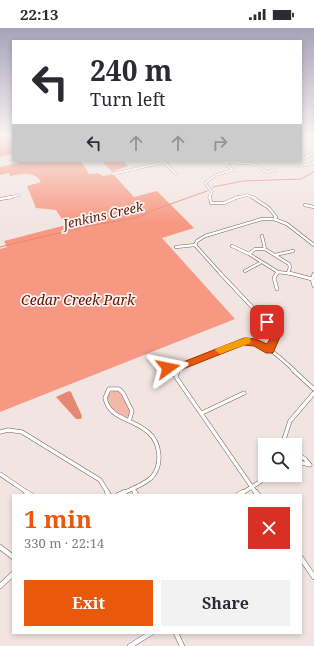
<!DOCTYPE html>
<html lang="en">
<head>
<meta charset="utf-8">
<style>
	:root { --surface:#fff; --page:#f2f2f3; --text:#2b2b33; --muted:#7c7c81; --accent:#ea580c }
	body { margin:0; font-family:"Noto Serif",serif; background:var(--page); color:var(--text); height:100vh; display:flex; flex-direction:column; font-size:15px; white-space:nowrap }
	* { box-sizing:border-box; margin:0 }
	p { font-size:13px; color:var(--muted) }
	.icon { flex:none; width:22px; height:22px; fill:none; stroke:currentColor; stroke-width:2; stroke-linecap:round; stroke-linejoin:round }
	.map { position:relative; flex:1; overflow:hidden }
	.details { position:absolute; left:12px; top:466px; width:290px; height:140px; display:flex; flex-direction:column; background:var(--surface); border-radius:0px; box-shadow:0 2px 6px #0003 }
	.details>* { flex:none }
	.banner { position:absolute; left:12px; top:12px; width:290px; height:122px; border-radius:0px; box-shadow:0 2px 6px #0003; background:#fff; color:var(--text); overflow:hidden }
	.fabs { position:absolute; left:258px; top:410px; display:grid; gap:8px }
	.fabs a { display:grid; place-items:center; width:44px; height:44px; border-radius:0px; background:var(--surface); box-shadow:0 2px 6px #0003; font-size:20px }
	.pin { position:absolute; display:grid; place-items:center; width:34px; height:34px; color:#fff; margin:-17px; border-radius:8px; box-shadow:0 2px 6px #0006 }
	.me { position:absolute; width:44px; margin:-22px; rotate:78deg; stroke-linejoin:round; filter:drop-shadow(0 0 3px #0008) }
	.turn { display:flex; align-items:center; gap:14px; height:84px; padding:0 12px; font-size:18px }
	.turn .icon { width:52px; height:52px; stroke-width:2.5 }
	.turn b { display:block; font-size:28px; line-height:34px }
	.lanes { display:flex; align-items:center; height:38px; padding:0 12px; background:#0003; justify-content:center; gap:20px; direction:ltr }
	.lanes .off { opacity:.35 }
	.round { display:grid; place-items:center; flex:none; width:42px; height:42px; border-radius:0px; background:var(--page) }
	.summary { display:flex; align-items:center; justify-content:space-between; height:68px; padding:0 12px }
	h1 { font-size:24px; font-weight:700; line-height:30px; color:var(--accent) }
	.primary-button { display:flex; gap:8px; margin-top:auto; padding:8px 12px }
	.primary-button a { flex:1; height:46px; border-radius:0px; background:var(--accent); color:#fff; font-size:16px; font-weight:700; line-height:46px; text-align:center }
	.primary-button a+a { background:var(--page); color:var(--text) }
	.status { display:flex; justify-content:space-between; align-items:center; height:28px; padding:0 20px; background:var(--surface); direction:ltr }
	.status svg { height:11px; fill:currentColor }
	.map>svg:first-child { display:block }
	.green { fill:#f4b8a9 }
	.forest { fill:#f79982 }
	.water { fill:#e48872 }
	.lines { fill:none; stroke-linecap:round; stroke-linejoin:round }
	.stream { stroke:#e48872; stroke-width:1 }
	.minor-far4-casing { stroke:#6e625f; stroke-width:2.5 }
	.minor-far3-casing { stroke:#6e625f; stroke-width:3.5 }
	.minor-far2-casing { stroke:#6e625f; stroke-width:4 }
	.minor-far1-casing { stroke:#6e625f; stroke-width:4.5 }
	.minor-casing { stroke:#6e625f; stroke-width:5.5 }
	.minor-far4 { stroke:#fff; stroke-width:2 }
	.minor-far3 { stroke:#fff; stroke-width:2.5 }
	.minor-far2 { stroke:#fff; stroke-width:3 }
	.minor-far1 { stroke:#fff; stroke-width:3.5 }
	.minor { stroke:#fff; stroke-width:4.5 }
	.route { fill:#ea580c; stroke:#983908 }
	.slow { fill:#f59e0b }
	.labels { text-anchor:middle; stroke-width:3.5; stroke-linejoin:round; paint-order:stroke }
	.far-water-label { font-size:13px; font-style:italic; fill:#541b0d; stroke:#fef2f0 }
	.park-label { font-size:14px; font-style:italic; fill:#631100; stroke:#fef2f0 }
</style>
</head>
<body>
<div class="status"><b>22:13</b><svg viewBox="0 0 49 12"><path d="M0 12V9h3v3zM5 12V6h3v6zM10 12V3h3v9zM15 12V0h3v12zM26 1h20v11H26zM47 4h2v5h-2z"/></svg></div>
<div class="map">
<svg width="314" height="618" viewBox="0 0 314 618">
	<rect width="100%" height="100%" fill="#f2e5e1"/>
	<path class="green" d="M 116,362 L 120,363 L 129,381 L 130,386 L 127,389 C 117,391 106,375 108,365 Z"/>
	<path class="forest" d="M 0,108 L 13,108 L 13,126 L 0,129 Z
		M 18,133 L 81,133 L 89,146 L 98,145 L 103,148 L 113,146 L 134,169 L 157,163 L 194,200 L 162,210 L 235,291 L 0,384 L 0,221 L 7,219 L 4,213 L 66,197 L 56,182 L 36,180 L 27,158 L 41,154 C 34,142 22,146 10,148 L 9,145 L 0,147 L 0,139 L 18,135 Z
		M 102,133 L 123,133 L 128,138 L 112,144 Z"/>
	<path class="water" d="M 69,363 L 71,364 L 82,388 L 81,391 L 76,391 L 56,369 Z"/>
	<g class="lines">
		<path class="stream" d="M 213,159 L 243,153 L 301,151 L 314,144
			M 0,219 L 88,198 L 140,189 L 151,183 L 207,163"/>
		<defs>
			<path id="minor-far4" d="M 305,108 L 314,113
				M 301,123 L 309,128
				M 301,131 L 309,128 L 314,123
				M 163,133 L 176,146
				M 224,134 L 254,136 L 267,144 L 276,142
				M 300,138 L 314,135
				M 113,146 L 169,133
				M 7,170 L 19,167
				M 209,170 L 212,164 L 205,155 L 216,147 L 233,142 L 223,133
				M 236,170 L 247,167 L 255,170"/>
			<path id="minor-far3" d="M 210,169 L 211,175 L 224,175 L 238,169
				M 252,169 L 269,180 L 276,189 L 274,191 L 287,196 L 314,217
				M 0,171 L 12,169
				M 305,177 L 314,179
				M 262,208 L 265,221 L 289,236 L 290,239 L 288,245
				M 195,217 L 221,246
				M 195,217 L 197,213 L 205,208 L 262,191 L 274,191
				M 232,218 L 249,226
				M 176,219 L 195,217
				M 265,221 L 255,221 L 249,226 L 278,244 L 293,246
				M 275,227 L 293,223
				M 245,243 L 260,235
				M 277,246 L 278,244"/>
			<path id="minor-far2" d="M 220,245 L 272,300 L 275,309 L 269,322
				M 289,245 L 312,251
				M 312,251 L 314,258
				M 312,251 L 314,246
				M 277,261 L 274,250 L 277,245
				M 167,343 L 169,339 L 178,339
				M 177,343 C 184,334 197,331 207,327 C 252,307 258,309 295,343"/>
			<path id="minor-far1" d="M 166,342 L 169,346 L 176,347
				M 178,342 L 176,349 L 256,465
				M 293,342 L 314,361
				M 109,361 L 119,361 L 123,365 L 132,383 L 129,393 C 118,388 108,384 105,370 Z
				M 202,385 L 244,365
				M 0,404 L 8,402 L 22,404 L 100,452 L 108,465
				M 282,417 L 290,393 L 314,365
				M 295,424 L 305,431 L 310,437 L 295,433
				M 0,446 L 28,465
				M 133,460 L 135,465
				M 123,465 C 132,461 143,457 151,450 C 163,438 161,415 148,404 C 143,400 136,396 129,393
				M 242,465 L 260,454 L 266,447"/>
			<path id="minor" d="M 26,464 L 31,467
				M 107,464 L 109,467
				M 135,464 L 136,467
				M 256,464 L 258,467
				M 118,467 L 125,464
				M 238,467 L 243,464
				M 0,519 L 13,529
				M 301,530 L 314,549
				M 0,558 L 13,546
				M 176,605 L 182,618
				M 130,618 L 151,605"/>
		</defs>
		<use href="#minor-far4" class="minor-far4-casing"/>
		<use href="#minor-far3" class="minor-far3-casing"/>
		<use href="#minor-far2" class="minor-far2-casing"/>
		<use href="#minor-far1" class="minor-far1-casing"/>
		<use href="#minor" class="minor-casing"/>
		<use href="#minor-far4" class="minor-far4"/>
		<use href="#minor-far3" class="minor-far3"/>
		<use href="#minor-far2" class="minor-far2"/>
		<use href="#minor-far1" class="minor-far1"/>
		<use href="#minor" class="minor"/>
	</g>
	<linearGradient id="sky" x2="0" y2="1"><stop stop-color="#a6a2b9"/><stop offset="0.55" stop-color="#f9f3f2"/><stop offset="1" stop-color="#f9f3f2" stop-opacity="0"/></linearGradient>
	<rect width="314" height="195" fill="url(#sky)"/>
	<path class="route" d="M 264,291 L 270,291 L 280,309 L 273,325 L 266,325 L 254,318 L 244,317 L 178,343 L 164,342 L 163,340 L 164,337 L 178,336 L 244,310 L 256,311 L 267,316 L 271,309 L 263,294 Z"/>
	<path class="slow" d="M 247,309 L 250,310 L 251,313 L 250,315 L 220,326 L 215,322 L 217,320 Z"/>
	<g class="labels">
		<g class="far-water-label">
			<text transform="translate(103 187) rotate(-13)" y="5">Jenkins Creek</text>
		</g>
		<g class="park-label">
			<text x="78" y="277">Cedar Creek Park</text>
		</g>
	</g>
</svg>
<div class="fabs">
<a><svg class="icon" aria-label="search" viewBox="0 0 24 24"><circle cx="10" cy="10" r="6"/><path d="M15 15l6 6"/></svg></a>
</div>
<div class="pin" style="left:267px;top:294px;background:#d93025"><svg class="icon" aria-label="arrive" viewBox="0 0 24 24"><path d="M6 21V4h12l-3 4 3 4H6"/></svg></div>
<svg class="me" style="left:168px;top:340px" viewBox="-20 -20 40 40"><path d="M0-17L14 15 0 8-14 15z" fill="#ea580c" stroke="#fff" stroke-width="4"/></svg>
<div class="banner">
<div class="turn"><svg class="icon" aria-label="left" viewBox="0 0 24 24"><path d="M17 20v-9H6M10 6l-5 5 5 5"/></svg><div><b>240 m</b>Turn left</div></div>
<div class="lanes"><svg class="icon" aria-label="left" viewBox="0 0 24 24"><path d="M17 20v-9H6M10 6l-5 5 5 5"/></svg><svg class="icon off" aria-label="ahead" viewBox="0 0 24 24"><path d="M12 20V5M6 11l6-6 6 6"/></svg><svg class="icon off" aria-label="ahead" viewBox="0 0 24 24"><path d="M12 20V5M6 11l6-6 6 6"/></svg><svg class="icon off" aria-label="right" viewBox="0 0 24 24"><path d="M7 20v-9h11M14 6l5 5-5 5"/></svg></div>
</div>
<section class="details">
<div class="summary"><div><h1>1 min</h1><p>330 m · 22:14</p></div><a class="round" style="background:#d93025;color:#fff"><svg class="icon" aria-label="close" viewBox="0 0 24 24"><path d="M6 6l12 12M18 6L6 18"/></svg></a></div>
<div class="primary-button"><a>Exit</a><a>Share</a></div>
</section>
</div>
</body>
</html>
